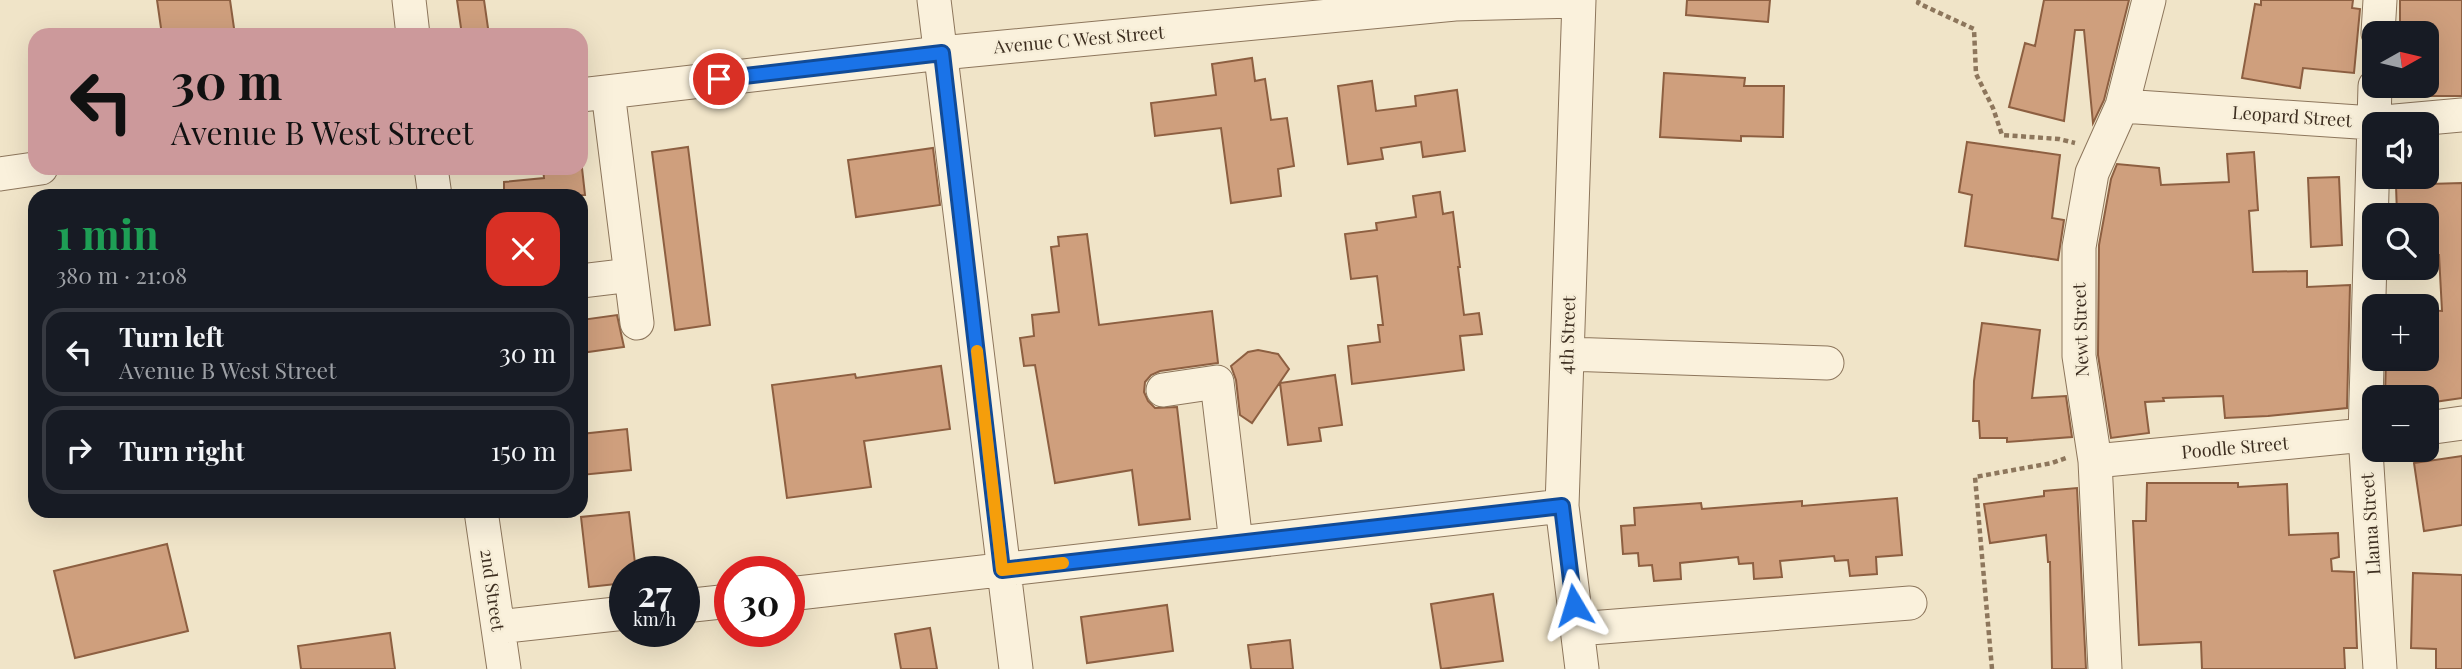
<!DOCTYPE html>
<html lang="en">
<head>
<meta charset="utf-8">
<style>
	:root { --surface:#171b24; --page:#242831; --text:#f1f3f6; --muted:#9ea1a6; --line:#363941 }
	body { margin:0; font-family:"Playfair Display",serif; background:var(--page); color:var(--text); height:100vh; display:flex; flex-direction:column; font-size:26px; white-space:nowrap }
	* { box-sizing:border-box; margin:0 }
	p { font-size:23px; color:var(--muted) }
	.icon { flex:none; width:38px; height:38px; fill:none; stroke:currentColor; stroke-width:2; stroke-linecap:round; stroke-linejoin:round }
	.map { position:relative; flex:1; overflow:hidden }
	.details { position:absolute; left:28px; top:189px; width:560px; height:329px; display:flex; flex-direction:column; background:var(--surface); border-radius:21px; box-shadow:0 7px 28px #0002 }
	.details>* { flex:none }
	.banner { position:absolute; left:28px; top:28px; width:560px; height:147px; border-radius:21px; box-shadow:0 7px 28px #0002; background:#cc999b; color:#111; overflow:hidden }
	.needle { width:46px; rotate:82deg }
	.buttons { position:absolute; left:2362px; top:21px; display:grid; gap:14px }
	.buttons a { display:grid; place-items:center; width:77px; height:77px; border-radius:14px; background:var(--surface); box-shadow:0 7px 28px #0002; font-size:35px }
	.speed { position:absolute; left:609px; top:556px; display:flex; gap:14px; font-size:35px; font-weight:700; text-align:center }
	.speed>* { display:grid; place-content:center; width:91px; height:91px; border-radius:50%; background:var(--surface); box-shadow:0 7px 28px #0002; line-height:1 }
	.speed small { font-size:18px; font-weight:400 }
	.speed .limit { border:10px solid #d22; background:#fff; color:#111 }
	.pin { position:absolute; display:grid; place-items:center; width:60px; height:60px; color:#fff; margin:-30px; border:4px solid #fff; border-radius:50%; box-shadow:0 2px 7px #0007 }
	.me { position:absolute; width:77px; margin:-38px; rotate:353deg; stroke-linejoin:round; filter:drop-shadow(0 0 5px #0008) }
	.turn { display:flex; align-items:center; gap:24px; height:147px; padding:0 28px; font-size:32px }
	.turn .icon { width:91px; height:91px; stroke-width:2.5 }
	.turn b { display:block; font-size:49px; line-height:60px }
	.round { display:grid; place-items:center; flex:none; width:74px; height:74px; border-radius:21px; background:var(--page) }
	.headline { display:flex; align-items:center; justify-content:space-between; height:119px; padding:0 28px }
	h1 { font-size:42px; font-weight:700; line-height:52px; color:#1e9e55 }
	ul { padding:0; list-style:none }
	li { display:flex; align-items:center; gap:21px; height:88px; margin:0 14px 10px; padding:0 14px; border:4px solid var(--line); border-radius:21px }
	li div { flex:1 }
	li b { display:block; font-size:26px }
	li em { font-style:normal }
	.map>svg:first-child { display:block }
	.building { fill:#cf9f7d; stroke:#8d5f41; stroke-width:2 }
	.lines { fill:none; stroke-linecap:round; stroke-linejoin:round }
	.minor-casing { stroke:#8d765c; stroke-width:35 }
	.path { stroke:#8d765c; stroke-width:4.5; stroke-dasharray:5 3.5; stroke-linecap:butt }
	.minor { stroke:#faf1dc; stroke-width:33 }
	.route-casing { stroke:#114b97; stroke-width:18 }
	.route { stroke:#1a73e8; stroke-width:12 }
	.slow { stroke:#f59e0b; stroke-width:12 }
	.labels { text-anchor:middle; stroke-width:5; stroke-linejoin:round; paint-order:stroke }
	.street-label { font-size:18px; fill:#3d2e20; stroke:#f7eed8 }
</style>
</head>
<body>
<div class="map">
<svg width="2462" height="669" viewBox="0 0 2462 669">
	<rect width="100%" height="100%" fill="#f0e4c8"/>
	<path class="building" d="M 157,0 L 230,0 L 235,35 L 162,35 Z
		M 457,0 L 484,0 L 489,35 L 462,35 Z
		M 1687,0 L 1770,0 L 1768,22 L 1686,15 Z
		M 2044,0 L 2129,0 L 2104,100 L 2093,123 L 2084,30 L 2075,30 L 2064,121 L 2009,107 L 2025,43 L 2035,46 Z
		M 2261,0 L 2353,0 L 2352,8 L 2360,9 L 2354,73 L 2303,68 L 2300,88 L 2242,78 L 2255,4 L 2261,5 Z
		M 2400,0 L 2462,0 L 2462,96 L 2427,96 L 2427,33 L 2400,33 Z
		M 1252,58 L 1255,81 L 1265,79 L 1271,120 L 1287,118 L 1294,166 L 1278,169 L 1281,196 L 1231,203 L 1221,128 L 1155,136 L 1151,103 L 1216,95 L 1212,64 Z
		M 1664,73 L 1745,78 L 1744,86 L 1784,86 L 1783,137 L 1741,136 L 1741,141 L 1660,137 Z
		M 1372,81 L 1376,111 L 1416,106 L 1415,96 L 1457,90 L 1465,151 L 1423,157 L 1421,142 L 1381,148 L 1383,159 L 1348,164 L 1338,86 Z
		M 1967,142 L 2060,155 L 2052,218 L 2064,220 L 2058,260 L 1965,246 L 1972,195 L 1959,192 Z
		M 688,147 L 710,325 L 675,330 L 652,152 Z
		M 933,148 L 940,205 L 856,217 L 848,160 Z
		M 2254,152 L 2258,210 L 2249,211 L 2253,272 L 2307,271 L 2307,287 L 2350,285 L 2347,408 L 2268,416 L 2225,418 L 2223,396 L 2163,398 L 2164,401 L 2145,402 L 2149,433 L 2111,438 L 2098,355 L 2099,245 L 2111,179 L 2117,164 L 2159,168 L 2161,185 L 2229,182 L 2227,154 Z
		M 543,168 L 582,168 L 585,195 L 504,196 L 504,182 L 544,178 Z
		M 2339,177 L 2342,245 L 2311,247 L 2308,178 Z
		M 2462,183 L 2462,398 L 2427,403 L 2427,397 L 2385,397 L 2386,359 L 2427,359 L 2427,310 L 2442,311 L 2439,255 L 2430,255 L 2427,215 L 2397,215 L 2396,185 Z
		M 1440,192 L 1443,214 L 1453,212 L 1460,267 L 1458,267 L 1464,315 L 1479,313 L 1482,334 L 1460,336 L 1464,370 L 1352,384 L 1348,346 L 1380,342 L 1378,325 L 1383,325 L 1377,276 L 1351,279 L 1345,234 L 1377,230 L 1376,223 L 1416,217 L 1413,196 Z
		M 1087,234 L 1099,325 L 1212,311 L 1218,363 L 1160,371 L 1151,375 L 1145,382 L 1144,392 L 1148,401 L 1155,408 L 1177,407 L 1190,519 L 1139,525 L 1132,470 L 1055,483 L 1035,365 L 1024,366 L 1020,338 L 1034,336 L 1032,315 L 1059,312 L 1051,247 L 1059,246 L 1058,237 Z
		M 617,315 L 624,347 L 581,353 L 581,320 Z
		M 1982,323 L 2040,330 L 2032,398 L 2066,396 L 2072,437 L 2007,442 L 2007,438 L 1980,438 L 1979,421 L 1973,421 L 1974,381 Z
		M 1258,350 L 1278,354 L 1289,369 L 1252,423 L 1240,415 L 1236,380 L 1231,366 L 1248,352 Z
		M 941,366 L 950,429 L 864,441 L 871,487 L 787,498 L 772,385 L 855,374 L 856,378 Z
		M 1335,375 L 1342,425 L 1319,428 L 1321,441 L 1288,445 L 1280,383 Z
		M 627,429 L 631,470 L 581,475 L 581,434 Z
		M 2462,456 L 2462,525 L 2424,531 L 2414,463 Z
		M 2147,483 L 2238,483 L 2238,487 L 2287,484 L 2289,535 L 2338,533 L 2339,557 L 2331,559 L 2332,571 L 2354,572 L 2357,648 L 2344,648 L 2345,669 L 2202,669 L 2201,642 L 2139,645 L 2133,521 L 2146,521 Z
		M 2077,488 L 2086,669 L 2052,669 L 2050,562 L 2048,562 L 2046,535 L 1990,543 L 1984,504 L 2044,496 L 2044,491 Z
		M 1897,498 L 1902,555 L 1876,557 L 1877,574 L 1850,576 L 1848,560 L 1835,561 L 1834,556 L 1780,561 L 1782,577 L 1754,579 L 1753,563 L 1739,564 L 1738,557 L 1680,563 L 1681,579 L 1654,581 L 1652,565 L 1639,566 L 1638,553 L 1623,554 L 1621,526 L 1635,525 L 1634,508 L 1701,503 L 1702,509 L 1802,501 L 1802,506 Z
		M 629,512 L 636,572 L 625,572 L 625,583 L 589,587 L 581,517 Z
		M 167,544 L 188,631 L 75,658 L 54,571 Z
		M 2413,573 L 2462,575 L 2462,669 L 2436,669 L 2436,649 L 2411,648 Z
		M 1493,594 L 1503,661 L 1441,669 L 1431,604 Z
		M 1167,605 L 1173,651 L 1087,663 L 1081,617 Z
		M 930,628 L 937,669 L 901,669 L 895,634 Z
		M 390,633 L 395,669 L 301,669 L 298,646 Z
		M 1290,640 L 1293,669 L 1251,669 L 1248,645 Z"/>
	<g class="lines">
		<defs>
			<path id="minor" d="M 409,0 L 413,35
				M 934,0 L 1016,669
				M 1579,0 L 1562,506 L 1582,669
				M 2378,33 L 2380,0
				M 2375,86 L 2365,435 L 2380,669
				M 608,92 L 637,323
				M 581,95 L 941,53 L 1455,4 L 1579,1
				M 2122,106 L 2373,123 L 2462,115
				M 431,168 L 435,196
				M 0,174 L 41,168
				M 581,281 L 631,275
				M 1567,354 L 1827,363
				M 1163,390 L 1217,382 L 1236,543
				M 2427,428 L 2462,423
				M 2095,461 L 2375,434
				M 481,511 L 504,669
				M 789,594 L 1562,506
				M 684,606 L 730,601
				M 498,627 L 625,613
				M 1577,629 L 1910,603
				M 2105,669 L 2095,461 L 2079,356 L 2079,247 L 2092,173 L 2122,106 L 2149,0"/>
		</defs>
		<use href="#minor" class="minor-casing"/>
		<path class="path" d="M 1919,0 L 1918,3 L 1974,29 L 1976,74 L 1993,108 L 2002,135 L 2059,139 L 2075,143
			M 1992,669 L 1975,477 L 2052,463 L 2066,458"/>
		<use href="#minor" class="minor"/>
	</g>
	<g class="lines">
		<defs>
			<path id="route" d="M 719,79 L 942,53 L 1002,570 L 1562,506 L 1574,605"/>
		</defs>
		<use href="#route" class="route-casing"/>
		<use href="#route" class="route"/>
		<path class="slow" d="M 977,351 L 1002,570 L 1063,563"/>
	</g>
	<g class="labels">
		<g class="street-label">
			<text transform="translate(1079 40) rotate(-5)" y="6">Avenue C West Street</text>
			<text transform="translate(2292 117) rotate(4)" y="6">Leopard Street</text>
			<text transform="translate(2081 330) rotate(-92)" y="6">Newt Street</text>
			<text transform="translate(1568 335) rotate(-88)" y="6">4th Street</text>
			<text transform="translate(2235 448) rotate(-5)" y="6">Poodle Street</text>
			<text transform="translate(2371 524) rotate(-94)" y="6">Llama Street</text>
			<text transform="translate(492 590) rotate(82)" y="6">2nd Street</text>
		</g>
	</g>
</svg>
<div class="buttons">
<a><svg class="needle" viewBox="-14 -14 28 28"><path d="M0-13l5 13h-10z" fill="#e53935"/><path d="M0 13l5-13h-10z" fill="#9ea1a6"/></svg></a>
<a><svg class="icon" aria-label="sound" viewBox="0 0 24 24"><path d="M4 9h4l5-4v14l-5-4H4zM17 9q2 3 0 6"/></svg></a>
<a><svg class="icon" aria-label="search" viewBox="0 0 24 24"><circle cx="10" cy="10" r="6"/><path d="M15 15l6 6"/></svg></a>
<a>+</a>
<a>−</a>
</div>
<div class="speed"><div>27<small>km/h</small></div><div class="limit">30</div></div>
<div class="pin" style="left:719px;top:79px;background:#d93025"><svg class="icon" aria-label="arrive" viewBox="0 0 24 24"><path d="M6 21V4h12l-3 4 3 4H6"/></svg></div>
<svg class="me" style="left:1574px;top:605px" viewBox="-20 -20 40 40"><path d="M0-17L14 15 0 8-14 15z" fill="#1a73e8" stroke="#fff" stroke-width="4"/></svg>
<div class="banner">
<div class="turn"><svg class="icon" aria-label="left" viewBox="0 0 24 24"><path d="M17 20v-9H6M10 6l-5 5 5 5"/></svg><div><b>30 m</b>Avenue B West Street</div></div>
</div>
<section class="details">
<div class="headline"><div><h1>1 min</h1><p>380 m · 21:08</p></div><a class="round" style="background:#d93025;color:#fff"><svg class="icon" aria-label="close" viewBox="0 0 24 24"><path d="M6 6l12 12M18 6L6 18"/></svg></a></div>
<ul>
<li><svg class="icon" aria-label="left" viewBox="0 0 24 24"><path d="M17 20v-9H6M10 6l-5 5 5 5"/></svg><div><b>Turn left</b><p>Avenue B West Street</p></div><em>30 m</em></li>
<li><svg class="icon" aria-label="right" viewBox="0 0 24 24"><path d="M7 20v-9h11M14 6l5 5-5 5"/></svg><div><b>Turn right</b></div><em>150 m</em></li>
</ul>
</section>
</div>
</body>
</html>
